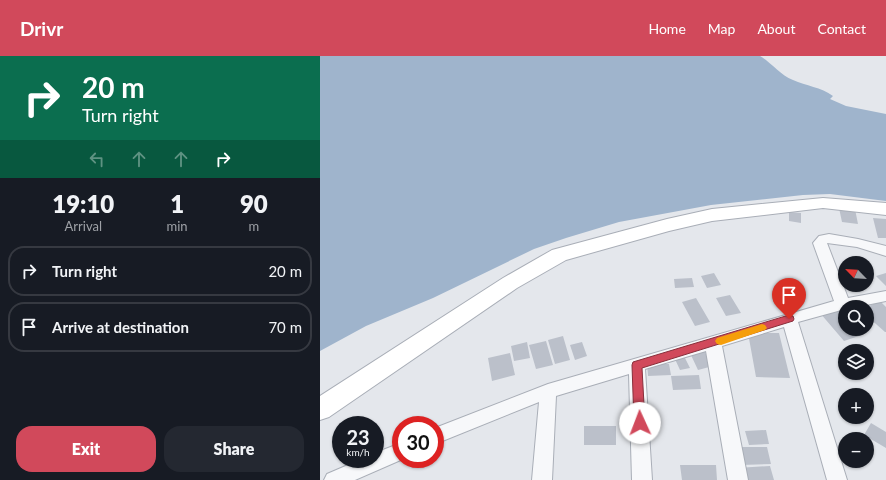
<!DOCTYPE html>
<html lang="en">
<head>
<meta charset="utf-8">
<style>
	:root { --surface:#171b24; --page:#242831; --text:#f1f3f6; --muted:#9ea1a6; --line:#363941; --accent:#d1495b }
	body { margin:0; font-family:Lato,sans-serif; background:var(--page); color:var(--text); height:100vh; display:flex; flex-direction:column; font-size:15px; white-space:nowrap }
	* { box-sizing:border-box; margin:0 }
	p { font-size:13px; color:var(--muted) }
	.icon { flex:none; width:22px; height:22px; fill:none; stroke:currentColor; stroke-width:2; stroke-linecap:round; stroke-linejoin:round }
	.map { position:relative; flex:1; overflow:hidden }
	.sheet { display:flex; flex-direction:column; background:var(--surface); width:320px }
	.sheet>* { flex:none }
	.guide { background:#0b6e4f; color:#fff; overflow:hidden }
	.needle { width:26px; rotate:295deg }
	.tools { position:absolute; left:518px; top:200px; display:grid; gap:8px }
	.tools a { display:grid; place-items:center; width:36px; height:36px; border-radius:50%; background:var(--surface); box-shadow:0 1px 3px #0004; font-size:20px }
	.speed { position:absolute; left:12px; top:360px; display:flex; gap:8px; font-size:20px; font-weight:700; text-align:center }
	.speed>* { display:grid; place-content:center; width:52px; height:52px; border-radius:50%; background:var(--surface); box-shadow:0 1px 3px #0004; line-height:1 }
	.speed small { font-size:10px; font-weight:400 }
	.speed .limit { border:6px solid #d22; background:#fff; color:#111 }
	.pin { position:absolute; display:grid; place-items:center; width:34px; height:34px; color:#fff; margin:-41px -17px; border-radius:50% 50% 50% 0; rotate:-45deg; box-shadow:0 0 4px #0007 }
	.pin .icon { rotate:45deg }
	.me { position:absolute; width:44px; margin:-22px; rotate:358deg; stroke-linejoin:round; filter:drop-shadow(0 0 3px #0008) }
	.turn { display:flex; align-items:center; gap:14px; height:84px; padding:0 16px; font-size:18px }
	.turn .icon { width:52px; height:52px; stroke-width:2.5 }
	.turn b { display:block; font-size:28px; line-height:34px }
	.lanes { display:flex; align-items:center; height:38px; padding:0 16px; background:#0003; justify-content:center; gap:20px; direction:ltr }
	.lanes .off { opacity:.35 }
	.eta { display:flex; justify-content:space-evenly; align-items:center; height:68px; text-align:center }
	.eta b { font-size:24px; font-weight:800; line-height:28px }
	.action { display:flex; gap:8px; margin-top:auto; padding:8px 16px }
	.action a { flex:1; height:46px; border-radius:16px; background:var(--accent); color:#fff; font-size:16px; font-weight:800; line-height:46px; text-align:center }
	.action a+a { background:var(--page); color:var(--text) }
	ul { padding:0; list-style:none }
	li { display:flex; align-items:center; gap:12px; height:50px; margin:0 8px 6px; padding:0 8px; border:2px solid var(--line); border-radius:16px }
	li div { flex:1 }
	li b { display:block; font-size:15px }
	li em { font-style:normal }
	header { display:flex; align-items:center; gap:24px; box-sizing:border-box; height:56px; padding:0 20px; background:var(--accent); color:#fff }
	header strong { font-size:19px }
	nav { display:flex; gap:22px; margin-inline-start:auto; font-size:14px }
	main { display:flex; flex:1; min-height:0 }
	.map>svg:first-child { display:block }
	.water { fill:#9fb4cc }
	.building { fill:#bbc0ca }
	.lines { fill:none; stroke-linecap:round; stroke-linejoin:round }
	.street-casing { stroke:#a9aeb7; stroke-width:2 }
	.secondary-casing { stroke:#a9aeb7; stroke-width:2 }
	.street { fill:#f7f8fa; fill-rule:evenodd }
	.secondary { fill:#fff; fill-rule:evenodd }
	.route { fill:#d1495b; stroke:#882f3b }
	.slow { fill:#f59e0b }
</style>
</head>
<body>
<header>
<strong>Drivr</strong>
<nav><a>Home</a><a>Map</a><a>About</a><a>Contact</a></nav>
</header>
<main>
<section class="sheet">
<div class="guide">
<div class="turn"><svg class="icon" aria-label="right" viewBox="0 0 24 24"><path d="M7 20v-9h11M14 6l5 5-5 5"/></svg><div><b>20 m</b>Turn right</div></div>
<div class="lanes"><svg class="icon off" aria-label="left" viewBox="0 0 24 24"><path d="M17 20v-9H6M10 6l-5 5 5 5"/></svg><svg class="icon off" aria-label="ahead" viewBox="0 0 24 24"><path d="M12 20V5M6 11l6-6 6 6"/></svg><svg class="icon off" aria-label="ahead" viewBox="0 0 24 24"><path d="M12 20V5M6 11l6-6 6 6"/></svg><svg class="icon" aria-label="right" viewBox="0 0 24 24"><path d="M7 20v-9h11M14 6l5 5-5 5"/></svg></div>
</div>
<div class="eta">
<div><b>19:10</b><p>Arrival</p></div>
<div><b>1</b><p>min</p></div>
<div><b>90</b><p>m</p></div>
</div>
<ul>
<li><svg class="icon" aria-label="right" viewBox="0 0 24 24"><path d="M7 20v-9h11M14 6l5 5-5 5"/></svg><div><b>Turn right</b></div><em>20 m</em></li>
<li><svg class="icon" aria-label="arrive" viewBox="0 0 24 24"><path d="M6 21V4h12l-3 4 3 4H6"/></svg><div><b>Arrive at destination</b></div><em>70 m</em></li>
</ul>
<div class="action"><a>Exit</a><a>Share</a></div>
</section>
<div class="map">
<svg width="566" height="424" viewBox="0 0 566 424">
	<rect width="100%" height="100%" fill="#e4e7ec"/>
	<path class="water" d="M 0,0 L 440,0 C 452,7 460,19 473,24 C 486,30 501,31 513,40 L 510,43 L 526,50 L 566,58 L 566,145 L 510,138 L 483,139 L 391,149 L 299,166 L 246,182 L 214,193 L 113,242 L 46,270 L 0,295 Z"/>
	<path class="building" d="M 519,152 L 535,153 L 538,168 L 522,166 Z
		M 469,156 L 481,157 L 481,167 L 469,165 Z
		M 553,162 L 566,163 L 566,182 L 558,182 Z
		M 394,217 L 401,229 L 387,232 L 381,220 Z
		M 566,217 L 566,230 L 556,220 Z
		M 372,222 L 374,231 L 355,232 L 354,223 Z
		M 410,239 L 421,257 L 406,260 L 396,242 Z
		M 376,242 L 390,266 L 375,270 L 362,246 Z
		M 560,245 L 566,251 L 566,276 L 565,276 L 547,260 L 547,251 Z
		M 518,252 L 525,259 L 525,273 L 537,273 L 542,279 L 524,285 L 500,257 Z
		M 428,277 L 459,277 L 470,322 L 436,321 Z
		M 243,280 L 250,304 L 235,308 L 228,284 Z
		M 226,285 L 233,309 L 216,313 L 209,289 Z
		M 207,286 L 210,302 L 194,305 L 191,290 Z
		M 262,286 L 267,300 L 255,304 L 250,289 Z
		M 383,293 L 393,310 L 378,314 L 370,297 Z
		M 190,297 L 195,319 L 172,325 L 168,302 Z
		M 363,298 L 370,312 L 360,314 L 354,301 Z
		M 327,308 L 349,308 L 351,319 L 328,320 Z
		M 379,319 L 381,333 L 353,334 L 351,320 Z
		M 551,367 L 566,376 L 566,392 L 544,379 Z
		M 264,370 L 296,370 L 296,389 L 264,389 Z
		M 446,374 L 449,388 L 429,389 L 425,375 Z
		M 418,391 L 447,391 L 451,408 L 421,409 Z
		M 360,409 L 396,409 L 397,424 L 362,424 Z
		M 450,410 L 454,424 L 420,424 L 417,412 Z"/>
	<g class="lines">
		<defs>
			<path id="street" d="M 509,178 L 538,183 L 566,190 L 566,200 L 537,191 L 507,187 L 528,242 L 566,235 L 566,245 L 536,251 L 525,251 L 525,253 L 478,266 L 527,424 L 507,424 L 464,271 L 402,290 L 428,424 L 408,424 L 386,295 L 325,313 L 332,424 L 312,424 L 309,318 L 236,340 L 232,424 L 212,424 L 219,346 L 115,388 L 115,372 L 228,328 L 514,245 L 493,187 L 499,180 Z
				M 81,387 L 81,403 L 83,403 L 35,424 L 4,424 L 7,418 L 42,403 L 55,403 L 55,397 Z"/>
			<path id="secondary" d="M 503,142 L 566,147 L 566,159 L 503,152 L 392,165 L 349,175 L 246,204 L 197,232 L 9,361 L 0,364 L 0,340 L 183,222 L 232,194 L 347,163 L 392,153 Z"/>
		</defs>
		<use href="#street" class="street-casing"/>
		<use href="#secondary" class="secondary-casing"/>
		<use href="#street" class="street"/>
		<use href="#secondary" class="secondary"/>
	</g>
	<path class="route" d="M 469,259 L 473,260 L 474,263 L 473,265 L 322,312 L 325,367 L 324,370 L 320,372 L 315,370 L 314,367 L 312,309 L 313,306 Z"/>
	<path class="slow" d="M 442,268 L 445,269 L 447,272 L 445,274 L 401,289 L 397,288 L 395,285 L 397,282 Z"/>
</svg>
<div class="tools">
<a><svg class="needle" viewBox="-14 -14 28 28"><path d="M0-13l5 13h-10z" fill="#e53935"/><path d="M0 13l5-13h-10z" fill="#9ea1a6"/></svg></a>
<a><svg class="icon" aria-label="search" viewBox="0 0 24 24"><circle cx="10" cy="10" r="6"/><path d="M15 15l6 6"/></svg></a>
<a><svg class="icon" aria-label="layers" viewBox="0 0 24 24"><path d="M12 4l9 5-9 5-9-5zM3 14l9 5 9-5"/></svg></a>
<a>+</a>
<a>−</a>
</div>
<div class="speed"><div>23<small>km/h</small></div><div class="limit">30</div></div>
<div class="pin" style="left:469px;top:263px;background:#d93025"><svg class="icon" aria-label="arrive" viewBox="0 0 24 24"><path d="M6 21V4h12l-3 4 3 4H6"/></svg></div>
<svg class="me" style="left:320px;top:367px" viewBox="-20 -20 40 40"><circle r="19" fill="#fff"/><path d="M0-13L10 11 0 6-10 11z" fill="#d1495b"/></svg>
</div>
</main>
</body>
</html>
